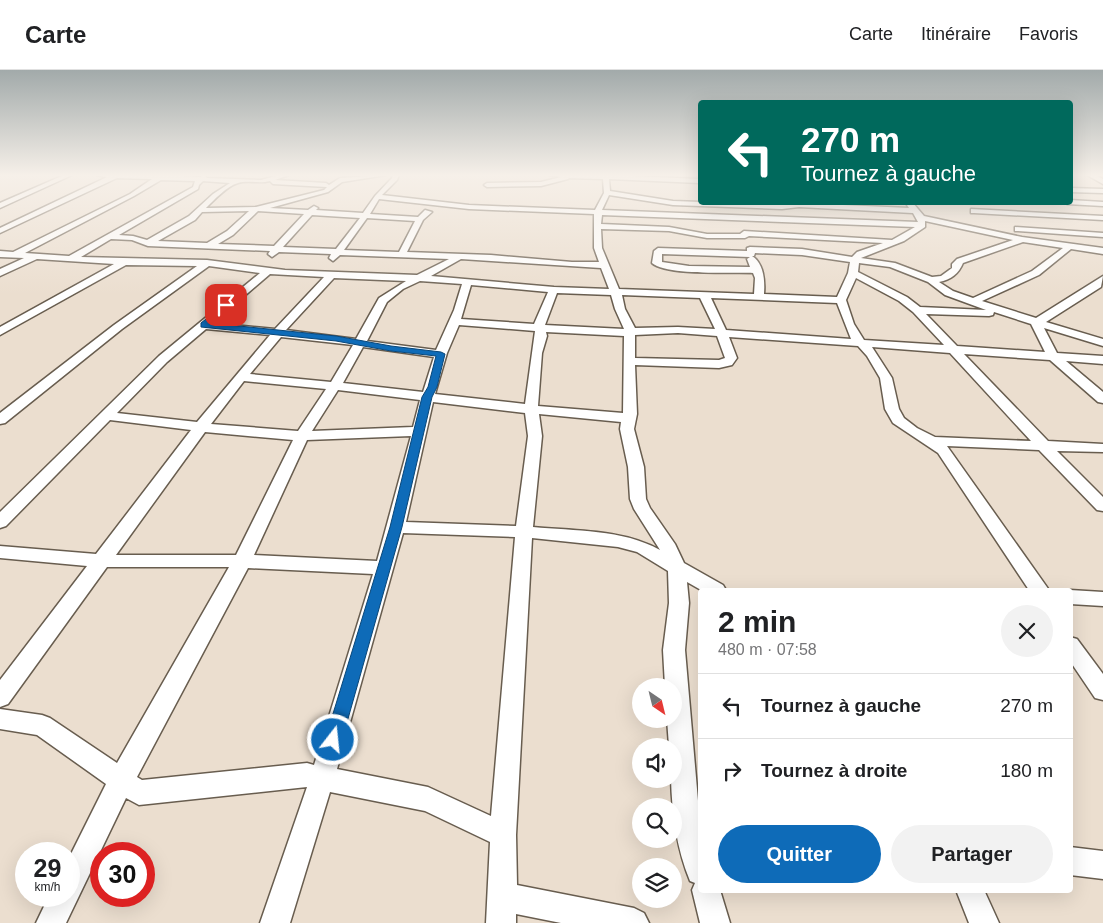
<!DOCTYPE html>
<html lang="fr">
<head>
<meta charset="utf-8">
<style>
	:root { --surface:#fff; --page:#f2f2f2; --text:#202124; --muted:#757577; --line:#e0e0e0; --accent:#0e6bb8 }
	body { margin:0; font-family:Helvetica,sans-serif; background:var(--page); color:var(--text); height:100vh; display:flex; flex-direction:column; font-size:19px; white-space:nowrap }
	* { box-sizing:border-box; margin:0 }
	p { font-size:16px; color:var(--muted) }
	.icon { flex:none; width:28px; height:28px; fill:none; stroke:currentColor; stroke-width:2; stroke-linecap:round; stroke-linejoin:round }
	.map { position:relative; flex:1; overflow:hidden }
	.drawer { position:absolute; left:698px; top:518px; width:375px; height:305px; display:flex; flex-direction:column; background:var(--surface); border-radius:5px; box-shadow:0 5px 20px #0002 }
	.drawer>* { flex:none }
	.hud { position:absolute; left:698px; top:30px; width:375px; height:105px; border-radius:5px; box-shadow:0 5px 20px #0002; background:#00695c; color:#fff; overflow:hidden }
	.needle { width:32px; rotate:145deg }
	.tools { position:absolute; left:632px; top:608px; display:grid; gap:10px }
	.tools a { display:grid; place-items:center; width:50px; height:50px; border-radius:50%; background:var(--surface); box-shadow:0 5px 20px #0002; font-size:25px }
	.speed { position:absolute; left:15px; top:772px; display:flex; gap:10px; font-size:25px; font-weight:700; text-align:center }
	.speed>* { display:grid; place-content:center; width:65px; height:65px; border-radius:50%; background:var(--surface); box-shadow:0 5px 20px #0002; line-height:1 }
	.speed small { font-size:12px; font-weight:400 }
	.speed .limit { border:8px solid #d22; background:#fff; color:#111 }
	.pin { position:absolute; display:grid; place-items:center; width:42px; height:42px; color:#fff; margin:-21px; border-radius:10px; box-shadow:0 2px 8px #0006 }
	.me { position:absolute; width:55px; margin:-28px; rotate:16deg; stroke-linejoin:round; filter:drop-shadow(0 0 4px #0008) }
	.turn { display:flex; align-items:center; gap:18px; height:105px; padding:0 20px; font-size:22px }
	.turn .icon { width:65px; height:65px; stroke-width:2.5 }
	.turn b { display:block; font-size:35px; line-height:42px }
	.round { display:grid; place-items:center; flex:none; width:52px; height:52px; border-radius:26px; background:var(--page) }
	.headline { display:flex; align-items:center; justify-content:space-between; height:85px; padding:0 20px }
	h1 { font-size:30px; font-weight:700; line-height:38px }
	.button { display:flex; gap:10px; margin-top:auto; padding:10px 20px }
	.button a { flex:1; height:58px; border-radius:30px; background:var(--accent); color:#fff; font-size:20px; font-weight:700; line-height:58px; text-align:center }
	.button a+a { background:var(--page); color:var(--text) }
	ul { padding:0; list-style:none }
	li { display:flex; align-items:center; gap:15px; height:65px; padding:0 20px; border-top:1px solid var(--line) }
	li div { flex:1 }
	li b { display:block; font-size:19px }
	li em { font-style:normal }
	header { display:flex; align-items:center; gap:30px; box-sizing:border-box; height:70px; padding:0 25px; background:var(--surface); border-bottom:1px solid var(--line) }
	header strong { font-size:24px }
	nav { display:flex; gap:28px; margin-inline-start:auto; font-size:18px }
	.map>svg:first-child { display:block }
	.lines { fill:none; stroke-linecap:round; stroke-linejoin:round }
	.minor-casing { stroke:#685d4f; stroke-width:3 }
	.minor { fill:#fff; fill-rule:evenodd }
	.route { fill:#0e6bb8; stroke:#094678 }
</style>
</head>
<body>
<header>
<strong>Carte</strong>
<nav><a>Carte</a><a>Itinéraire</a><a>Favoris</a></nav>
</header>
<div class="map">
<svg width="1103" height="853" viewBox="0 0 1103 853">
	<rect width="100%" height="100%" fill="#ebdecf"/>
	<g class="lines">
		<defs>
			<path id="minor" d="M 64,105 L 72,105 L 0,138 L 0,133 Z
				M 96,105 L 164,105 L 200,107 L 204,105 L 207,108 L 261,110 L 279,105 L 289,105 L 275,110 L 326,113 L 329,115 L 340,108 L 386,105 L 342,112 L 328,122 L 270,138 L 308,140 L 314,136 L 318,138 L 316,140 L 363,143 L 375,126 L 392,108 L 393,105 L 399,105 L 397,110 L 382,125 L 469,135 L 595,140 L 604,123 L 603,109 L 569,108 L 568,109 L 541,116 L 487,117 L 484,115 L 487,113 L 541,112 L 561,107 L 549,105 L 609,105 L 700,109 L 700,113 L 609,109 L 610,121 L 673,131 L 782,135 L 799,133 L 909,138 L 905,132 L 912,132 L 924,146 L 1022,167 L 1103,178 L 1103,184 L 1071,179 L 1039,205 L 982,231 L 1036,248 L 1103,206 L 1101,217 L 1046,252 L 1103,269 L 1103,276 L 1044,258 L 1057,283 L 1103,286 L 1103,294 L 1066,291 L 1103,322 L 1103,333 L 1098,332 L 1050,290 L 964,284 L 1048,371 L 1103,374 L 1103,382 L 1057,381 L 1103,427 L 1103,441 L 1097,440 L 1039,380 L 947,376 L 1049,520 L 1029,520 L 938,383 L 893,353 L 885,339 L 880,308 L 867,286 L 858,276 L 729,267 L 737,288 L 732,295 L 719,298 L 635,295 L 637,344 L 634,359 L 644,397 L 646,429 L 650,438 L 675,474 L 684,493 L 723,515 L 726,520 L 701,520 L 687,512 L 689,533 L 685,580 L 700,754 L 700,820 L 720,820 L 730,853 L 700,853 L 692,820 L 695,813 L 690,811 C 676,777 672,743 671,709 L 674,709 L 674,676 L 669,676 L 667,649 L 674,649 L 674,616 L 665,616 L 663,580 L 669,533 L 668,501 L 637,482 L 618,477 L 532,468 L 516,765 L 517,815 L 634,838 L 644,843 L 649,853 L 561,853 L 516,844 L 516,853 L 486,853 L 490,772 L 425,741 L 330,722 L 290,853 L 260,853 L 307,717 L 139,735 L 126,728 L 66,853 L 36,853 L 49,826 L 69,826 L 69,788 L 106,714 L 37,665 L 0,659 L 0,639 L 42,645 L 50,648 L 117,693 L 229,497 L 107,497 L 8,634 L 0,637 L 0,610 L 87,496 L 0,488 L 0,476 L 96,484 L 191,360 L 110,350 L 6,456 L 0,458 L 0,442 L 159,286 L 260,203 L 209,196 L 122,259 L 5,353 L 0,354 L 0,343 L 114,255 L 197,196 L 126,195 L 0,265 L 0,257 L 114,194 L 37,189 L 0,206 L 0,199 L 24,188 L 0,187 L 0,181 L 13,182 L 130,124 L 152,109 L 117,108 L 0,163 L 0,158 L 107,107 ZM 161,110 L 195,111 L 193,117 L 69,186 L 25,183 L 134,126 ZM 203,111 L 230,113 L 213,124 L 189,146 L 147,170 L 133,166 L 119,165 L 198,119 L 199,115 ZM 270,111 L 273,114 L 327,117 L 324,120 L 256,137 L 206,138 C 214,130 227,116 238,113 C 248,110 259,114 270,111 ZM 609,125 L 673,135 L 782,139 L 799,137 L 913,143 L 918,152 L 602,140 ZM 379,129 L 469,139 L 594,144 L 594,178 L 599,192 L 572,192 L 491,185 L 407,182 L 423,150 L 432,142 L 425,140 L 418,147 L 370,144 ZM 249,141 L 227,161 L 207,173 L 158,171 L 195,150 L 202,142 ZM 258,141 L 304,144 L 274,176 L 218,174 L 233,165 ZM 312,145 L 360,148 L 336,179 L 283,177 ZM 602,145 L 915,157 L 892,170 L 744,161 L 740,164 L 707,164 L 669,157 L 601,154 ZM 367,148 L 415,151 L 399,182 L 344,180 ZM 925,151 L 1013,170 L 957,189 L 952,194 L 952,198 L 941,206 L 932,207 L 895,193 L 861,188 L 904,171 L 925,157 ZM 601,159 L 669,161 L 707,168 L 745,168 L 749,166 L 883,173 L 857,182 L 852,187 L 802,179 L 750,177 L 747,178 L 747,181 L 658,178 L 654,181 L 652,193 C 667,206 732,202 753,203 L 755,208 L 754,224 L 619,219 L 602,178 ZM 111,169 L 132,170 L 148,176 L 270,181 L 268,184 L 272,187 L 279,182 L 331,184 L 329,188 L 333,191 L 340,185 L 449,189 L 417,205 L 285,200 L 207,190 L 81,187 ZM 1023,172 L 1063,178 L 1032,201 L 973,228 L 953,221 L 939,212 C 951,210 959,203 963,193 ZM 755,183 L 802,185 L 850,192 L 848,203 L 837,227 L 764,224 C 765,212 764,193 752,186 L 754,186 ZM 662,184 L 750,187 L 747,189 L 750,197 L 689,196 L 662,192 ZM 461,189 L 601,198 L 609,219 L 554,217 L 431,206 ZM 859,193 L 890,197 L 928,212 L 945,225 L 986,240 L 920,237 L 907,227 L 858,202 ZM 270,204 L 324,207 L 275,259 L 213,253 ZM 334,208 L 406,211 L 379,228 L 356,269 L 286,260 ZM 856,208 L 899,231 L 913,242 L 944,275 L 864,270 L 854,254 L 846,230 ZM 420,211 L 462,214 L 454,240 L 436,280 L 367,271 L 387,232 L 403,219 ZM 471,215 L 548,222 L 534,254 L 461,249 ZM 557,223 L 611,225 L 615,239 L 624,259 L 545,255 ZM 622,225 L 700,228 L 715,259 L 678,257 L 635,258 L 625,239 ZM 711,228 L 837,233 L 851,269 L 726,260 ZM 994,242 L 1031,254 L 1045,282 L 957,276 L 926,244 L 989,246 L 993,245 ZM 459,255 L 535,261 L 525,334 L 435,324 L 447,283 ZM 206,259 L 270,265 L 197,352 L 117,343 L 167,292 ZM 546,262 L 624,266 L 623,343 L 538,336 L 542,283 L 547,266 ZM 678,263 L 717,266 L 725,288 L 719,290 L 635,288 L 635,265 ZM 281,267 L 353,275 L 331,312 L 250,304 ZM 363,277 L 434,287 L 423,322 L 343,313 ZM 872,277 L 950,283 L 1031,371 L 935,367 L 917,358 L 904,348 L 899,339 L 892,308 ZM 244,311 L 326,319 L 298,361 L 211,354 ZM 338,320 L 420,330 L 413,357 L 312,361 ZM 433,332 L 525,343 L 528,366 L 516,456 L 406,452 ZM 539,344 L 621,352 L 620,359 L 628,397 L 630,429 L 634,439 L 660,480 C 623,459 574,461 533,457 L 542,366 ZM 205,362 L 293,370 L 236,485 L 116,485 ZM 411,366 L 377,491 L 254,485 L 307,370 ZM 403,463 L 515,467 L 491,746 L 428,717 L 337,699 ZM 248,498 L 373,504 L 314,695 L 307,693 L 142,710 L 137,707 Z
				M 1087,105 L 1095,105 L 1103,109 L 1103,114 Z
				M 1070,118 L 1103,119 L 1103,123 L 1070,122 Z
				M 1070,130 L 1103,132 L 1103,136 L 1067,134 Z
				M 971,139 L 1103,146 L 1103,150 L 974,143 L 971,143 Z
				M 1015,157 L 1103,163 L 1103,167 L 1018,161 L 1015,161 Z
				M 1070,520 L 1103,522 L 1103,536 L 1070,534 Z
				M 1070,567 L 1077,569 L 1103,604 L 1103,630 L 1095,628 L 1070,591 Z
				M 1070,777 L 1103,781 L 1103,809 L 1070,805 Z
				M 956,820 L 984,820 L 999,853 L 969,853 Z"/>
		</defs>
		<use href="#minor" class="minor-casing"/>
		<use href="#minor" class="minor"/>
	</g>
	<linearGradient id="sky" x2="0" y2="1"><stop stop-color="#a2aaaa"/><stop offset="0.47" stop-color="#f6f0e9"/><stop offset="1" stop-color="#f6f0e9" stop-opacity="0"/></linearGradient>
	<rect width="1103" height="224" fill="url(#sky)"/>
	<path class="route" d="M 226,233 L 228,234 L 228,237 L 210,253 L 336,266 L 391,276 L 441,282 L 445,284 L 437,317 L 432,327 L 402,457 L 342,670 L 339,675 L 333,677 L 327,675 L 325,670 L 390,457 L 422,327 L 428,317 L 436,286 L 391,281 L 336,271 L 201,257 L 201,253 Z"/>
</svg>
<div class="tools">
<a><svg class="needle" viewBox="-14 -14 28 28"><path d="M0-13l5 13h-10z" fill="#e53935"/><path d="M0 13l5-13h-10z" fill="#757577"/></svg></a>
<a><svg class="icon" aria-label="sound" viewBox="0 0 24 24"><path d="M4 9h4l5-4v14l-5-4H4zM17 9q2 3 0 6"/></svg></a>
<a><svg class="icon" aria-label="search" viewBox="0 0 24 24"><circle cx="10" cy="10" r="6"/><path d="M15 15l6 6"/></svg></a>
<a><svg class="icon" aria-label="layers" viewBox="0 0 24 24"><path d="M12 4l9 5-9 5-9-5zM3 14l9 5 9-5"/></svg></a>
</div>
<div class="speed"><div>29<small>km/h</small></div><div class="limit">30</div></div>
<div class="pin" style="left:226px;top:235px;background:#d93025"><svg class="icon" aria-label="arrive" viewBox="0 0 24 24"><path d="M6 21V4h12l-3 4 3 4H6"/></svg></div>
<svg class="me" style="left:333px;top:670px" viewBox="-20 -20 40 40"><circle r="17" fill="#0e6bb8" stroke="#fff" stroke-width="3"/><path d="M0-11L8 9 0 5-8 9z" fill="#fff"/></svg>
<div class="hud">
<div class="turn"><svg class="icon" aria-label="left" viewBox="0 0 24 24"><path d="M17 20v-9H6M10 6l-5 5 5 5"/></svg><div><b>270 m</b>Tournez à gauche</div></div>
</div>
<section class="drawer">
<div class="headline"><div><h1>2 min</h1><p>480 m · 07:58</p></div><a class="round"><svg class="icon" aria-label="close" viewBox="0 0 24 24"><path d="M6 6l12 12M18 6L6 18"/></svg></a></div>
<ul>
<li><svg class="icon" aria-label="left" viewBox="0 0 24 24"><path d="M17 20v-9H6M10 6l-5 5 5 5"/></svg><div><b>Tournez à gauche</b></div><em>270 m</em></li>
<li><svg class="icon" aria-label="right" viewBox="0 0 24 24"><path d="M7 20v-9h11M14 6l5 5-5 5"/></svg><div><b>Tournez à droite</b></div><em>180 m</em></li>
</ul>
<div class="button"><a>Quitter</a><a>Partager</a></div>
</section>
</div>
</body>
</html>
